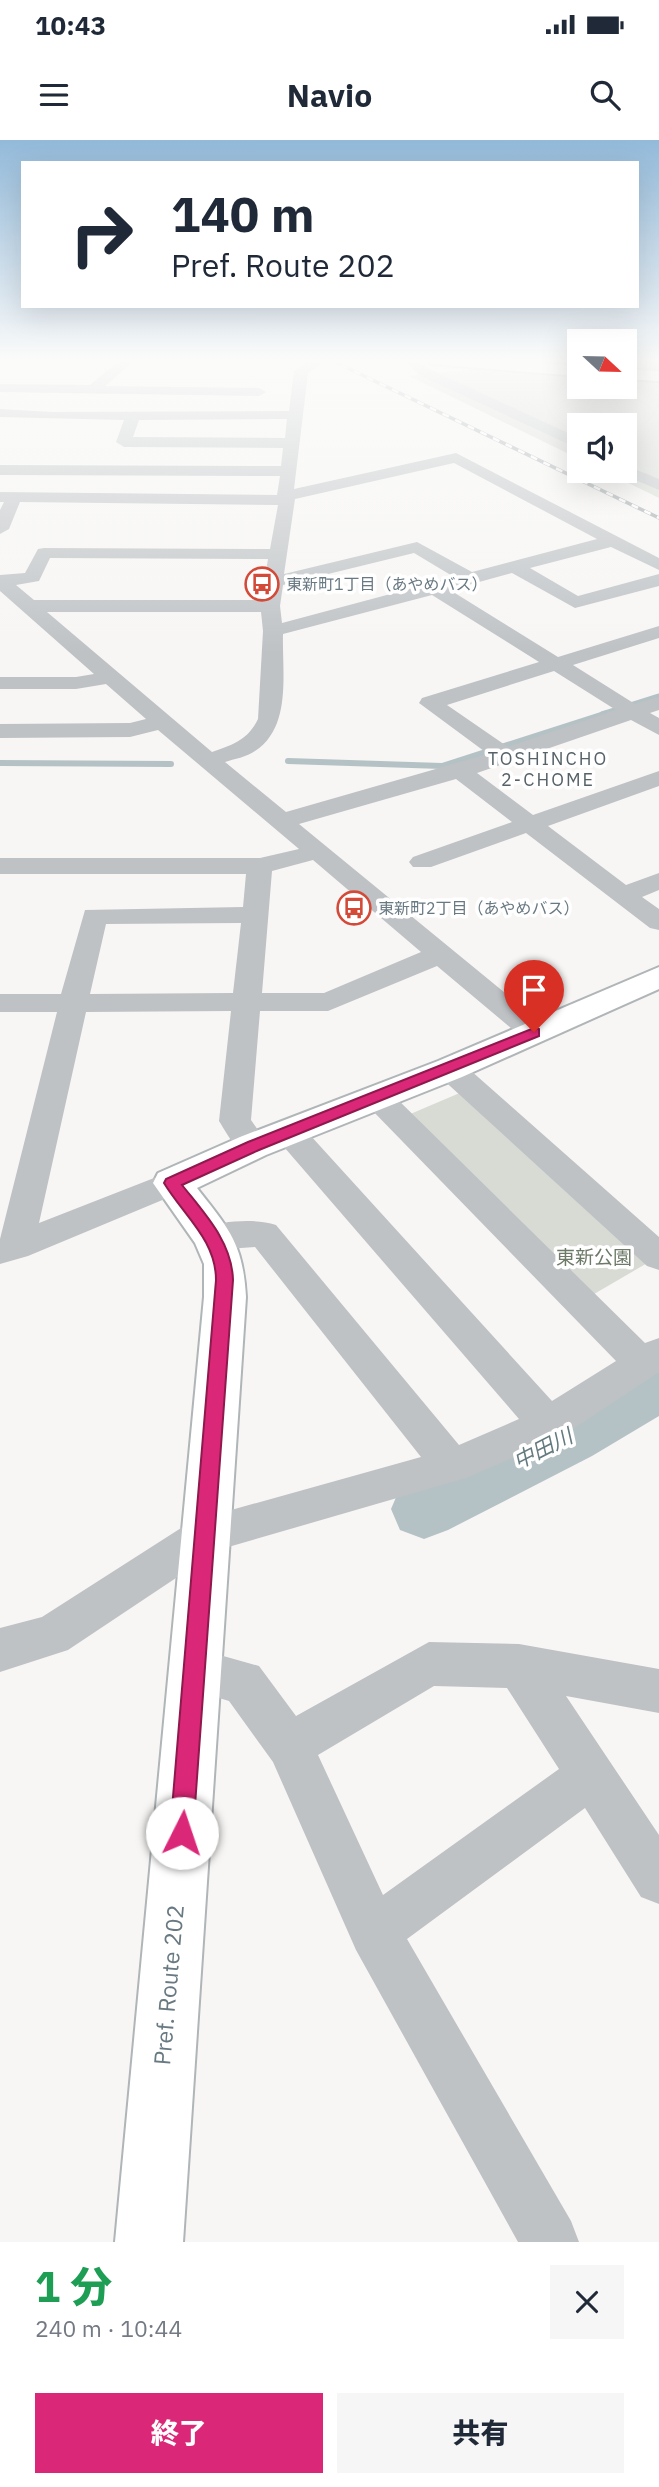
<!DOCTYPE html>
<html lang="ja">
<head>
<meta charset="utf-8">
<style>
	:root { --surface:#fff; --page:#f6f6f7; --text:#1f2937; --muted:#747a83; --accent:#db2777 }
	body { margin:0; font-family:"IBM Plex Sans","Noto Sans JP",sans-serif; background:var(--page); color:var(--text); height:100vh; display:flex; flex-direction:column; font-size:26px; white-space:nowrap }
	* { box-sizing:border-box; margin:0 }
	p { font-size:23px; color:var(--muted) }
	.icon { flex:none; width:38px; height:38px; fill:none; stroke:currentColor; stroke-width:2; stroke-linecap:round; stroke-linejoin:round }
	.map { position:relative; height:2102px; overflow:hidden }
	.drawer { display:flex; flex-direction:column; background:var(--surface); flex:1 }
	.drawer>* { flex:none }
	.top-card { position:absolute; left:21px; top:21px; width:618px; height:147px; border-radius:0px; box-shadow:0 7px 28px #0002; background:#fff; color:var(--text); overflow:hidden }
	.needle { width:46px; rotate:112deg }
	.controls { position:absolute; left:567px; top:189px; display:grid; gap:14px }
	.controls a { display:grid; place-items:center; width:70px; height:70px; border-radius:0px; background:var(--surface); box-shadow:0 7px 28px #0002; font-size:35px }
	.pin { position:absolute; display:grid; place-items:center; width:60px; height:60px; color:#fff; margin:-72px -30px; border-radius:50% 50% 50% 0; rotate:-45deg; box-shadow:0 0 7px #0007 }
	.pin .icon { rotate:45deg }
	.me { position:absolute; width:77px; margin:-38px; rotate:4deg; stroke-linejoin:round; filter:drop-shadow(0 0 5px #0008) }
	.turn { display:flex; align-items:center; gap:24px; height:147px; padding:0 35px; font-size:32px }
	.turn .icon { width:91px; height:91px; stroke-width:2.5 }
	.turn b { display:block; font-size:49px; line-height:60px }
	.round { display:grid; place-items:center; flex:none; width:74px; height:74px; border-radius:0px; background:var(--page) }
	.summary { display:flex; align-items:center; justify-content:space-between; height:119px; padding:0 35px }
	h1 { font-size:42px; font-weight:800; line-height:52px; color:#1e9e55 }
	.cta { display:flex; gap:14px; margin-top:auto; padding:14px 35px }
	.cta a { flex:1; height:80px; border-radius:0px; background:var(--accent); color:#fff; font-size:28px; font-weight:800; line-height:80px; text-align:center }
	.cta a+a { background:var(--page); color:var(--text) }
	.status { display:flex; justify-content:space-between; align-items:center; height:49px; padding:0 35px; background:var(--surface); direction:ltr }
	.status svg { height:19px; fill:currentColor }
	header { display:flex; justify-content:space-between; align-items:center; height:91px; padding:0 35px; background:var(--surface); font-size:32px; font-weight:800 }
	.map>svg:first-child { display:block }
	.green { fill:#d7dbd4 }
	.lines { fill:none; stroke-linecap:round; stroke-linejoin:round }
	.stream-far1 { stroke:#b5c2c5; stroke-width:5 }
	.stream { stroke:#b5c2c5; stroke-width:6 }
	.river { fill:#b5c2c5; fill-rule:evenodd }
	.major-casing { stroke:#b0b5b8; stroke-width:4 }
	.minor { fill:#bec2c5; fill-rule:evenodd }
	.major { fill:#fff; fill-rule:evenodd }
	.rail-casing { stroke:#9ea5a9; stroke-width:3.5 }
	.rail { stroke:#fff; stroke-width:2.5; stroke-dasharray:7; stroke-linecap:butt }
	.route { fill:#db2777; stroke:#8e194d; stroke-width:2 }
	.labels { text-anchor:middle; stroke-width:7; stroke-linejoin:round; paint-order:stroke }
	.far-poi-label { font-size:16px; fill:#697982; stroke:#fff; text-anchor:start }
	.far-neighbourhood-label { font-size:18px; letter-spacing:2px; fill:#566268; stroke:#fff }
	.park-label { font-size:19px; fill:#6d7a67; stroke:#fff }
	.water-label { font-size:21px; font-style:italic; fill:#647a7f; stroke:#fff }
	.near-street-label { font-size:23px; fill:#697982; stroke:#fff }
</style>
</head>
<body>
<div class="status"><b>10:43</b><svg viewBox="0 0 49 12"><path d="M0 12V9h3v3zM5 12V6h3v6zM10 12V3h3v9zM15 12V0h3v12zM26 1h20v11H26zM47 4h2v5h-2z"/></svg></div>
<header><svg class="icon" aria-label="menu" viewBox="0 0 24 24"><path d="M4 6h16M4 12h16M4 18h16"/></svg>Navio<svg class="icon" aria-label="search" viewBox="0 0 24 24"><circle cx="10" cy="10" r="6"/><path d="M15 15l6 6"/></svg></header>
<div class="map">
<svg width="659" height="2102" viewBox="0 0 659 2102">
	<rect width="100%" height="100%" fill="#f7f6f4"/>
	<path class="green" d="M 625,219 L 659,219 L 659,358 L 604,331 L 625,331 L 625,285 L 579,285 L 579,319 L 409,236 L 473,229 L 579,235 L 579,247 L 625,247 Z
		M 462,952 L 649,1122 L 589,1157 L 408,975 Z"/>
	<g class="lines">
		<path class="stream-far1" d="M 602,574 L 659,556"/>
		<path class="stream" d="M 288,621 L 442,626 L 607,573
			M 0,623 L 171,624"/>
		<path class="river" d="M 659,1219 L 659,1276 L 592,1316 L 448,1390 L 424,1399 L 400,1390 L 391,1369 L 400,1348 L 546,1278 L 637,1227 Z"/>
		<defs>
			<path id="major" d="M 423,219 L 484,219 L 579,226 L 579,236 L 431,224 Z
				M 625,229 L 659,231 L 659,241 L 625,239 Z
				M 659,827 L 659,849 L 462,937 L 266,1015 L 197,1048 C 229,1089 243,1103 246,1157 L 183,2102 L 115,2102 L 204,1157 L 204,1124 L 195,1103 L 153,1043 L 158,1033 L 240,997 L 438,921 Z"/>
		</defs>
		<use href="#major" class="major-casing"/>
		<path class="minor" d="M 121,219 L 136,219 L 105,246 L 259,248 L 266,252 L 259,256 L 0,252 L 0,244 L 90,245 Z
			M 311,219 L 326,219 L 308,233 L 294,349 L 456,313 L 659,418 L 659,430 L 611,407 L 530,428 L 578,456 L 659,434 L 659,446 L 575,468 L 512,433 L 450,450 L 558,517 L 659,486 L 659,498 L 573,525 L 635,564 L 659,557 L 659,570 L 650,573 L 659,578 L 659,595 L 631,580 L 477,633 L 533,675 L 659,631 L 659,646 L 548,686 L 626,745 L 659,733 L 659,750 L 642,757 L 659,769 L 659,790 L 650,788 L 526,693 L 431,727 L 413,727 L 409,722 L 413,717 L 512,682 L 456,639 L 299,684 L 544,885 L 549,892 L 544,899 L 534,902 L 524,899 L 437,826 L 328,871 L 260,871 L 251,980 L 269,1006 L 264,1014 C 240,1021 231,1000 219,981 L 231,871 L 86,872 L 39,1083 L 172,1031 L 184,1035 L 189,1043 L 184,1051 L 28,1116 L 0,1124 L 0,1099 L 57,872 L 0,872 L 0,854 L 61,854 L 85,770 L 243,767 L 246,734 L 0,734 L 0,718 L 260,718 L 299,709 L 158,590 L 130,597 L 0,598 L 0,584 L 130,583 L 146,579 L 106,544 L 76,549 L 0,549 L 0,537 L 76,537 L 94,534 L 0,451 L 0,435 L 25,433 L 38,409 L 44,408 L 270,409 L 278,365 L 20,362 L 9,389 L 0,394 L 0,370 L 4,362 L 0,362 L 0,352 L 277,355 L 280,336 L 0,335 L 0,325 L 281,326 L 283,308 L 124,307 L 116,302 L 124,280 L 0,277 L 0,269 L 52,272 L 289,271 L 294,231 ZM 287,279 L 285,298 L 133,297 L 139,280 ZM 454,323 L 597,399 L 472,432 L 417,402 L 284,434 L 295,359 ZM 414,413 L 454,437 L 282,483 L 280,466 L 283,445 ZM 50,418 L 268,419 L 261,460 L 34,460 L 16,445 L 39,441 ZM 432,455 L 539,522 L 422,558 L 419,563 L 488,614 L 286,672 L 225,622 C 234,619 247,617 255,611 C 292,587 282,533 283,494 ZM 47,472 L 261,472 L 263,491 L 258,579 C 248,600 233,605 212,612 ZM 554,531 L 616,570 L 508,607 L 447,565 ZM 313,720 L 421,812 L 324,853 L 262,853 L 272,731 ZM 241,783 L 233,853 L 90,854 L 106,784 Z
			M 404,219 L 418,219 L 429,229 L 579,298 L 579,309 L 419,235 Z
			M 625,325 L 659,339 L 659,350 L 619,333 L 618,331 L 625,331 Z
			M 450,919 L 461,922 L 659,1097 L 659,1130 L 647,1126 L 439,936 L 435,929 L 439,922 Z
			M 378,947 L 389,951 L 645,1203 L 659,1198 L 659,1232 L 562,1296 L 466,1338 L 218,1410 L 68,1510 L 0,1532 L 0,1488 L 42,1477 L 192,1381 L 421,1317 L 255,1107 L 213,1110 L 201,1106 L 196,1097 L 201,1088 C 223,1081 254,1078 276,1085 L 459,1305 L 519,1279 L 278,1000 L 273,992 L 278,984 L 289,981 L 300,984 L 552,1261 L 616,1221 L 367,965 L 362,958 L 367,951 Z
			M 429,1502 L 519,1504 L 659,1529 L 659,1573 L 566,1556 L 659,1695 L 659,1764 L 641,1757 L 585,1668 L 407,1799 L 571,2081 L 579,2102 L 518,2102 L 356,1810 L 273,1622 L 229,1561 L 179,1546 L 173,1530 L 179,1514 L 195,1508 L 259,1526 L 296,1576 ZM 434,1546 L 507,1548 L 559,1629 L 383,1755 L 318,1615 Z"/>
		<use href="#major" class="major"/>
		<defs>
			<path id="rail" d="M 329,219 L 659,378"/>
		</defs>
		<use href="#rail" class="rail-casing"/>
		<use href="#rail" class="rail"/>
	</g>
	<linearGradient id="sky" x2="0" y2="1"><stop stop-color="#93bada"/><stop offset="0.43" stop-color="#fbfbfa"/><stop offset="1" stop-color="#fbfbfa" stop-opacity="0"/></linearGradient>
	<rect width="659" height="513" fill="url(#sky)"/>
	<path class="route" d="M 534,888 L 539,889 L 539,896 L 259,1010 L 182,1045 C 205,1074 232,1102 233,1140 L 193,1693 L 190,1701 L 182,1705 L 173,1701 L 170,1693 L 216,1140 C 216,1100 184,1076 164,1043 L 166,1039 L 248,1002 Z"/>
	<defs>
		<symbol id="bus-ring" viewBox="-11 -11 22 22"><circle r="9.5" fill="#fff" stroke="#d34b38" stroke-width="1.5"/><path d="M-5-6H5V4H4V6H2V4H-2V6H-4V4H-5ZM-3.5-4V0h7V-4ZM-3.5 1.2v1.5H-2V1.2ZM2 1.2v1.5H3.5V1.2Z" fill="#d34b38"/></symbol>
	</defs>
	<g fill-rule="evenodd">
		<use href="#bus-ring" x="243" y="425" width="38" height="38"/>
		<use href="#bus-ring" x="335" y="749" width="38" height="38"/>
	</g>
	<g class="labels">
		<g class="far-poi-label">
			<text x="286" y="450">東新町1丁目（あやめバス）</text>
			<text x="378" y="774">東新町2丁目（あやめバス）</text>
		</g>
		<g class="far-neighbourhood-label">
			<text x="548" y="625">TOSHINCHO<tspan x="548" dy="21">2-CHOME</tspan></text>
		</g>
		<g class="park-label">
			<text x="594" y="1124">東新公園</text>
		</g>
		<g class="water-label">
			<text transform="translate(543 1309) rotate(-27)" y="7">中田川</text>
		</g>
		<g class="near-street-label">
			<text transform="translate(169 1845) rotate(-85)" y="8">Pref. Route 202</text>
		</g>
	</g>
</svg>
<div class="controls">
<a><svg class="needle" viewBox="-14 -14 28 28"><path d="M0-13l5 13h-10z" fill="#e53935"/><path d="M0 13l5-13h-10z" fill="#747a83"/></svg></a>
<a><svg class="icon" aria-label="sound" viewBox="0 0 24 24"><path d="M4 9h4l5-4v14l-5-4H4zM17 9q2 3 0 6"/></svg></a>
</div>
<div class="pin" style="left:534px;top:892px;background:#d93025"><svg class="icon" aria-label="arrive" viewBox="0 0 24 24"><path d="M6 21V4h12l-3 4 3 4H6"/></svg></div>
<svg class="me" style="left:182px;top:1693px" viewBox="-20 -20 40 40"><circle r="19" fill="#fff"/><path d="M0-13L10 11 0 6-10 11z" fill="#db2777"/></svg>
<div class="top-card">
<div class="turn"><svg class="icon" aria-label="right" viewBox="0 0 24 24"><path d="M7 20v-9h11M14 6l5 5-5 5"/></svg><div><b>140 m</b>Pref. Route 202</div></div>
</div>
</div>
<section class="drawer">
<div class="summary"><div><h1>1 分</h1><p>240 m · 10:44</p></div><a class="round"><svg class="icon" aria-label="close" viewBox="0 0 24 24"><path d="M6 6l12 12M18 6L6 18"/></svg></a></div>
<div class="cta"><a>終了</a><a>共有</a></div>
</section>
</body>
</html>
